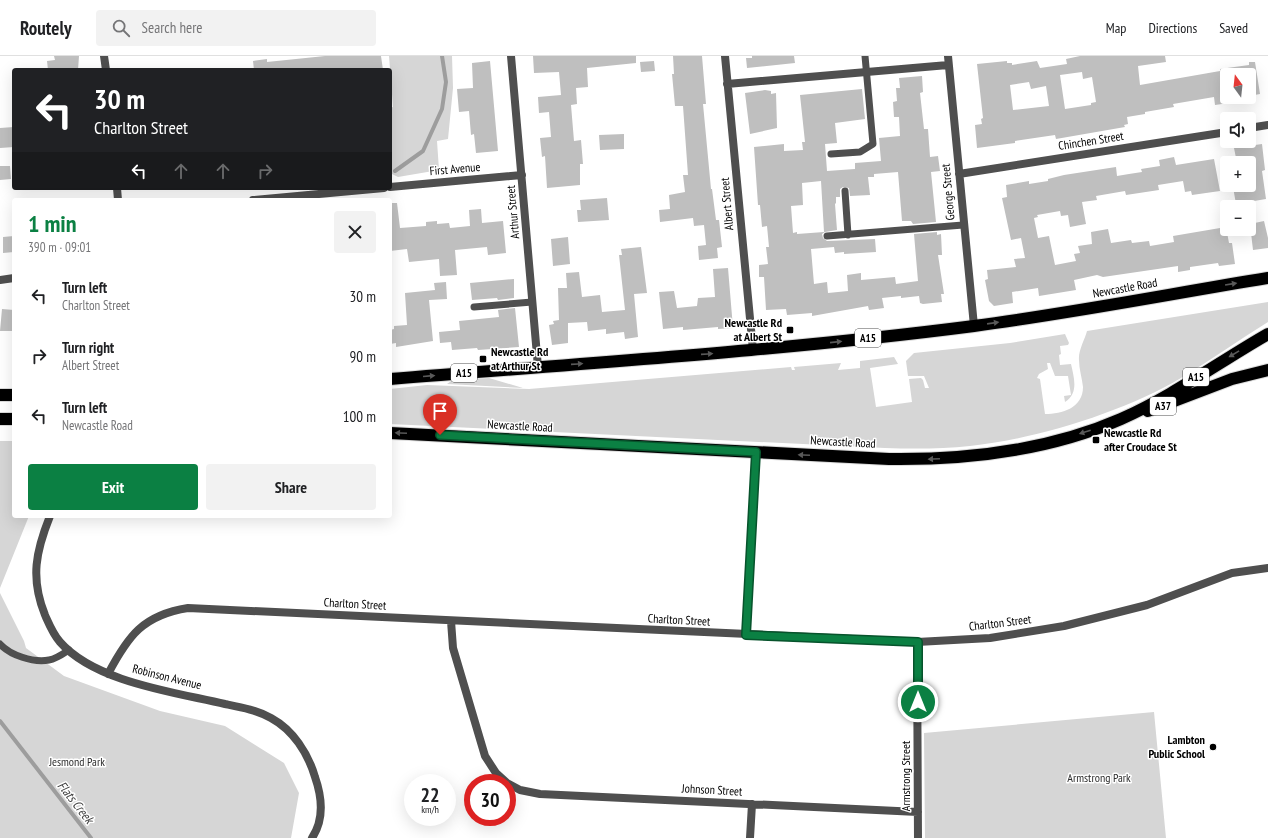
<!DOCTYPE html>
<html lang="en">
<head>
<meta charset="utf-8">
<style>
	:root { --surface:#fff; --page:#f2f2f2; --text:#202124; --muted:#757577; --line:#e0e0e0; --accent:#0b8043 }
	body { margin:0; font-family:"PT Sans Narrow",sans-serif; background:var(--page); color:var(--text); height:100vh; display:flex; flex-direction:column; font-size:15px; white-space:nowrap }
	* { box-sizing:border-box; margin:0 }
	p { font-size:13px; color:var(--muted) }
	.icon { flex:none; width:22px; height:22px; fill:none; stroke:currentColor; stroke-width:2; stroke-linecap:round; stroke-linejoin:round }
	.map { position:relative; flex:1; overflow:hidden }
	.side { position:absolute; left:12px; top:142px; width:380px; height:320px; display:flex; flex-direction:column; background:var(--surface); border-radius:4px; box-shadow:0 4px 16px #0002 }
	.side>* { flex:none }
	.guide { position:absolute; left:12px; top:12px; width:380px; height:122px; border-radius:4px; box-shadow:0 4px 16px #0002; background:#202124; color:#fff; overflow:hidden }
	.needle { width:26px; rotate:345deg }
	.fabs { position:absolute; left:1220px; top:12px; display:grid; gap:8px }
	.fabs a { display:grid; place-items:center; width:36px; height:36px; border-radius:4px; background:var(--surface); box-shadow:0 4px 16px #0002; font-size:20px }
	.speed { position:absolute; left:404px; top:718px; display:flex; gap:8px; font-size:20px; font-weight:700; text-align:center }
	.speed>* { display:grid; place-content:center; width:52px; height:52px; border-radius:50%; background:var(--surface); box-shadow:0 4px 16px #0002; line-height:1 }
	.speed small { font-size:10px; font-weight:400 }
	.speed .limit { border:6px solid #d22; background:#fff; color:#111 }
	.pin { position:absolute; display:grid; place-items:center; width:34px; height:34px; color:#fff; margin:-41px -17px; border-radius:50% 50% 50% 0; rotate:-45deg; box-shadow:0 0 4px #0007 }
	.pin .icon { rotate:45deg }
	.me { position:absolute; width:44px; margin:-22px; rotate:0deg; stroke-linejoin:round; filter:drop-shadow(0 0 3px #0008) }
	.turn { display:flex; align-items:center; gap:14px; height:84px; padding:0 16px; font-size:18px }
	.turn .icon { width:52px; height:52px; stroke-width:2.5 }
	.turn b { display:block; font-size:28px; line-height:34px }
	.lanes { display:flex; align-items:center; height:38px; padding:0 16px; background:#0003; justify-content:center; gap:20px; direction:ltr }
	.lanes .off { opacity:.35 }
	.round { display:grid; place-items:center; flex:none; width:42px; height:42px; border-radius:4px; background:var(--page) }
	.summary { display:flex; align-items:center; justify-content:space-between; height:68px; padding:0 16px }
	h1 { font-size:24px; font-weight:800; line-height:30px; color:var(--accent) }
	.button { display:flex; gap:8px; margin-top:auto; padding:8px 16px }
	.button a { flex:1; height:46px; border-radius:4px; background:var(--accent); color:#fff; font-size:16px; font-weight:800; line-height:46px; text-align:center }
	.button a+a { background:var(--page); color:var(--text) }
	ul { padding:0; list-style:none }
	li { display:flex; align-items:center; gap:12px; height:60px; padding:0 16px }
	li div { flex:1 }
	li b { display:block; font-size:15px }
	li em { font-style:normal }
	header { display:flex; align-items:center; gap:24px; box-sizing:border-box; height:56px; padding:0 20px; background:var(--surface); border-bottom:1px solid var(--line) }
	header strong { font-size:19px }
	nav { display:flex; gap:22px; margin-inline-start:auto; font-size:14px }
	.search { width:280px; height:36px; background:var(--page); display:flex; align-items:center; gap:10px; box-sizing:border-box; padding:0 14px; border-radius:4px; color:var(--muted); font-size:15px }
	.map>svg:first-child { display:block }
	.green { fill:#d6d6d6 }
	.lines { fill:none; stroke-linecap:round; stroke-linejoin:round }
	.stream { stroke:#9d9d9d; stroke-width:4 }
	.building { fill:#bfbfbf; fill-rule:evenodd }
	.highway-casing { stroke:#dbdbdb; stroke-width:14 }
	.lane { stroke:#4f4f4f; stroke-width:7 }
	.street { stroke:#4f4f4f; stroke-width:8 }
	.highway { stroke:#000; stroke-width:12 }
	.oneway { fill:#595959 }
	.route-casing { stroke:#07532c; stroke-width:10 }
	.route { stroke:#0b8043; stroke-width:7 }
	.poi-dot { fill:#000; stroke:#fff; stroke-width:1.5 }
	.labels { text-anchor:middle; stroke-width:3; stroke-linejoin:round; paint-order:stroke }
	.shield { fill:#fff; stroke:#4c4c4c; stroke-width:1 }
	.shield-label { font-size:11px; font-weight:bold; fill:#000 }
	.street-label { font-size:12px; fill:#000; stroke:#fff }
	.poi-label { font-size:12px; font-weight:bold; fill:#000; stroke:#fff; text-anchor:end }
	.park-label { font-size:12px; fill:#2d2d2d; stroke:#fff }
	.water-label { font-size:13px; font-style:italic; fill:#3e3e3e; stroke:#fff }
</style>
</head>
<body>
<header>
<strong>Routely</strong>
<div class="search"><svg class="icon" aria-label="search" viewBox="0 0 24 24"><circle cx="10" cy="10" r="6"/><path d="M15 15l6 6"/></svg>Search here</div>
<nav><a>Map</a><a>Directions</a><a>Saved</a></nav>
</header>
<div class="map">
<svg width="1268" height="782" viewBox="0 0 1268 782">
	<rect width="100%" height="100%" fill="#fff"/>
	<path class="green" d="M 389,0 L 452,0 L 453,32 L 448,83 L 437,85 L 439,114 L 398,121 L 390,117 L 390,52 L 393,51 Z
		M 1268,246 L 1268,266 C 1239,284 1211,304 1181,322 C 1124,356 1036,383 970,390 C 942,393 913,393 885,392 L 390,368 L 390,333 L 427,329 L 529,333 L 791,311 L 792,314 L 795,314 L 794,311 L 841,307 L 838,314 L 860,312 L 860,305 L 894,301 L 898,308 L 870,312 L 876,351 L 912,346 L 909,323 L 921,322 L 923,324 L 925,332 L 929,332 L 924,320 L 908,320 L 906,305 L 914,297 L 1010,287 L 1065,278 L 1069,287 L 1068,289 L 1060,290 L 1061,298 L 1059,299 L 1060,309 L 1071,308 C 1074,322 1079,337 1065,346 L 1064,340 L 1071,339 L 1068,320 L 1055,320 L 1050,307 L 1047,307 L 1048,313 L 1039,318 L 1037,322 L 1040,323 L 1045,358 C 1062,358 1083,352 1083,331 C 1082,322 1079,313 1079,304 C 1078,295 1085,283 1087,275 Z
		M 489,322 L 523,332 L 447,328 L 451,325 Z
		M 0,385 L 14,385 L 14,460 L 29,460 L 0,532 Z
		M 0,537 L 24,585 L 26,592 L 64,620 L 160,655 L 225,670 L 284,707 L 299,737 L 291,782 L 0,782 Z
		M 1154,656 L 1166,782 L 925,782 L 924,677 Z"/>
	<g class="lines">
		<path class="stream" d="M 395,115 L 423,95 L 442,53 L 446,26 L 442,0
			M 0,665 L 91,782"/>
	</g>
	<path class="building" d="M 54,0 L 79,0 L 78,14 L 48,14 L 47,5 L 55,4 Z
		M 325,0 L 381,0 L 383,14 L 254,14 L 253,5 L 267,3 L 267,6 Z
		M 533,0 L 636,0 L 636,7 L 587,12 L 588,31 L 576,32 L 577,48 L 571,49 L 574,85 L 581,84 L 583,108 L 580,108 L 580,129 L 547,132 L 545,100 L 542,101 L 540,82 L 551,81 L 549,56 L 539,57 L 538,41 L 561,39 L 559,16 L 534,17 Z
		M 673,0 L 702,0 L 706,48 L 703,48 L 711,133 L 712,133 L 716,164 L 719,164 L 722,191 L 717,192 L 718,202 L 699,204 L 698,190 L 706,189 L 704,169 L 694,170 L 693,162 L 660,166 L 659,154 L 670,153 L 669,139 L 685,136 L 683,119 L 688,119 L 683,50 L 675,50 L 672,18 L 674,18 Z
		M 752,0 L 794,0 L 795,7 L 747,12 L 746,2 L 752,2 Z
		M 1080,0 L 1165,0 L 1166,6 L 1138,10 L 1140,29 L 1220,15 L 1220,13 L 1249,9 L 1249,6 L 1255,6 L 1260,38 L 1249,40 L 1249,19 L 1225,19 L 1227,41 L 1229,47 L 1215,49 L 1214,41 L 1173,48 L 1174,51 L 1145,56 L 1145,58 L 1127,61 L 1128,68 L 1124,69 L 1125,71 L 1056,83 L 1055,79 L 1015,85 L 1015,87 L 977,92 L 975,69 L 982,68 L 981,63 L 983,62 L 977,8 L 1007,5 L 1007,7 L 1012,7 L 1012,9 L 1037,5 L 1040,12 L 1067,8 L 1066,3 ZM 1082,16 L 1083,23 L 1092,21 L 1096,46 L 1091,47 L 1091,49 L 1065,53 L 1060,19 ZM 1029,26 L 1031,33 L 1046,30 L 1049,50 L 1013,54 L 1010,29 Z
		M 490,5 L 498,95 L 476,97 L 474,78 L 471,79 L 469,55 L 459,56 L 457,33 L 473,32 L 472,7 Z
		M 654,5 L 655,15 L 641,16 L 640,6 Z
		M 922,20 L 923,36 L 920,37 L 924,73 L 928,73 L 930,101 L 938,100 L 940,115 L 931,116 L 936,166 L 913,168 L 911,165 L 902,165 L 898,116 L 874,118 L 874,121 L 868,121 L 870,139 L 850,140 L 849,132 L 843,131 L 840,133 L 840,141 L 836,141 L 836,147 L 835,148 L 837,174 L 825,176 L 822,178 L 823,182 L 827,185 L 875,183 L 876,196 L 844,198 L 844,196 L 835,197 L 834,191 L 811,193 L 814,228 L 827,226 L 828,237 L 848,235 L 847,219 L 861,217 L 861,224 L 895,221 L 896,228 L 918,225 L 914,178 L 937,176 L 937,179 L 941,178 L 942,199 L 938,199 L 944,238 L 941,238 L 942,246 L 923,248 L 920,247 L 919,240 L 901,242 L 901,240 L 882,242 L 884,252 L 869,254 L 868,250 L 812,260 L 812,257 L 787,259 L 786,253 L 766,254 L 764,221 L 759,221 L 759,209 L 768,208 L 766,191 L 769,191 L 767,170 L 762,171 L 760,149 L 758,149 L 754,91 L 784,88 L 784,95 L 803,94 L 802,86 L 805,86 L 800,39 L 862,33 L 865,63 L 835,67 L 837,87 L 825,88 L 827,115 L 855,113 L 855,107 L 881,105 L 879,82 L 900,80 L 899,61 L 894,61 L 893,46 L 897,45 L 896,32 L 900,32 L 899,22 ZM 821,125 L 824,176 L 797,178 L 797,176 L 793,177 L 791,150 L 803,149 L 802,127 Z
		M 765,34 L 771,35 L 771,38 L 776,37 L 777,72 L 750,78 L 745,37 Z
		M 14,71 L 14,91 L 0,92 L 0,72 Z
		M 624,78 L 624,93 L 600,94 L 599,79 Z
		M 1262,88 L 1265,114 L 1262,115 L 1266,143 L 1236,148 L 1233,131 L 1249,129 L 1249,107 L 1237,107 L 1234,92 Z
		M 1174,101 L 1176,109 L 1214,103 L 1220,135 L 1192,139 L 1191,135 L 1185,136 L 1183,125 L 1158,129 L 1159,134 L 1126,139 L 1125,135 L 1096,140 L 1097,144 L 1082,146 L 1086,168 L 1070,171 L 1068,159 L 1061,160 L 1060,155 L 1037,159 L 1038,161 L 1034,162 L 1038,182 L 1049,180 L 1055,209 L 1076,205 L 1074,198 L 1080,197 L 1078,190 L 1092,188 L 1091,176 L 1108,173 L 1111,187 L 1131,184 L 1132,187 L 1149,185 L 1150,190 L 1174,186 L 1173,180 L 1226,171 L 1229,187 L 1232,187 L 1235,208 L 1219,210 L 1218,207 L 1190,211 L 1190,214 L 1178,216 L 1178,210 L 1103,221 L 1097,219 L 1074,224 L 1076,234 L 1039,240 L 1038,232 L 1012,236 L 1013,247 L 994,250 L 989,245 L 985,224 L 988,223 L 987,214 L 1016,211 L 1014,203 L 1025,202 L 1021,182 L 1011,184 L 1002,142 L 1007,141 L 1006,129 L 1029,125 L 1029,128 L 1048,125 L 1048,123 L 1064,119 L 1116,111 L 1117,120 L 1129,118 L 1142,116 L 1141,113 L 1160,110 L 1159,104 Z
		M 0,110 L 10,110 L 11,123 L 0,124 Z
		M 607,142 L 609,164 L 578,166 L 577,154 L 581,154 L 580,144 Z
		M 390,147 L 397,147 L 400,172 L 426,170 L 426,166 L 437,165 L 437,168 L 449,167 L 450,172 L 470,170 L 469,154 L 481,153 L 482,167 L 503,165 L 506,197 L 488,199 L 487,191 L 455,194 L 457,219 L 440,220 L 439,203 L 409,206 L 407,193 L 390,195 Z
		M 1264,165 L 1268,182 L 1268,192 L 1253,194 L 1250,168 Z
		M 14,180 L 14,196 L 3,197 L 3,181 Z
		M 568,181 L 570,208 L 553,210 L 551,183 Z
		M 641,191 L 647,237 L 634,238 L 638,281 L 625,283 L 624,276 L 606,278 L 606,273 L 588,275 L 587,266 L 568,267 L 568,287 L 552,289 L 549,269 L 554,268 L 553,265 L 559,264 L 558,232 L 567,232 L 566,217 L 579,216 L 582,241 L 600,239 L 602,256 L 625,254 L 619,199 L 622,199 L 621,193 Z
		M 728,212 L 733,272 L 718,273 L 718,271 L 683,274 L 683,271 L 663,273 L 659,236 L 674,235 L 677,252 L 697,250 L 698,242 L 715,241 L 713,213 Z
		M 514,223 L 514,242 L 498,244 L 497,242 L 472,244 L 470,227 Z
		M 446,226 L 447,243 L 429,244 L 433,285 L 396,291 L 396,287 L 390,288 L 390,274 L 394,273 L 394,270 L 407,269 L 405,237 L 435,234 L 434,227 Z
		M 515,252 L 519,291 L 478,294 L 477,292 L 452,294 L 451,286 L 440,287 L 439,276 L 460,274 L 459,265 L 499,261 L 498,254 Z
		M 2,253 L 14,254 L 14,275 L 0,275 Z"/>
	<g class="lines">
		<defs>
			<path id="highway" d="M 390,323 C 585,307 780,295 974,270 C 1073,257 1170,238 1268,222
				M 0,339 L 14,339
				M 1148,355 L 1232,323 L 1268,314
				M 0,363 L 14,363
				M 390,377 L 889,403 C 968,404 1048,395 1121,363 C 1173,340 1219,306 1268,278"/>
		</defs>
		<use href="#highway" class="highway-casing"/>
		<path class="lane" d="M 831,98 L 860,96 L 873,88 L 865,0
			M 845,135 L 848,179
			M 827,180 L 963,169
			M 474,251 L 532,246
			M 0,588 C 10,599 33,607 49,604 C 56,603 63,598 69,594"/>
		<path class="street" d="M 104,0 L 106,14
			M 511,0 L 538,311
			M 725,0 L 753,294
			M 948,0 L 974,270
			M 727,28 L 948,9
			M 1249,72 L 1268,69
			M 959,118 L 1227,76
			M 390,131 L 522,119
			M 117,132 L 118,144
			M 253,144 L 384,132
			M 0,224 L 14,222
			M 50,460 C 36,495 30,522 45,559 C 49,568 53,578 60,586 C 95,626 174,636 225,648 C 240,651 257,654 271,662 C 293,674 308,697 315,721 C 322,741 324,764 312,782
			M 451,565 L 453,592 L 485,700 L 496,717 L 507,727
			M 746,579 L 756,396
			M 917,586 L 918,782
			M 108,618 C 128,580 143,559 188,552 L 917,586 L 990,582 L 1064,570 L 1147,549 L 1232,517 L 1268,512
			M 507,727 L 520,734 L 540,738 L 918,756
			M 750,782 L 752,748"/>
		<use href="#highway" class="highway"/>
	</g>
	<defs><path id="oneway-solid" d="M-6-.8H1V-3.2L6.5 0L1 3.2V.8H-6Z"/></defs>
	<g class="oneway">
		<use href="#oneway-solid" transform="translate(1231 228) rotate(-9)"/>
		<use href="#oneway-solid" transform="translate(993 267) rotate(-8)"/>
		<use href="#oneway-solid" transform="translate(836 286) rotate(-6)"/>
		<use href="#oneway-solid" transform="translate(707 298) rotate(-4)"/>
		<use href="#oneway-solid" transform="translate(1234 298) rotate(149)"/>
		<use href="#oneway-solid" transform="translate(577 308) rotate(-4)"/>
		<use href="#oneway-solid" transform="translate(429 320) rotate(-5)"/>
		<use href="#oneway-solid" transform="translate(1085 376) rotate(162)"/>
		<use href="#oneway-solid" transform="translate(401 377) rotate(-177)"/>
		<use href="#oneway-solid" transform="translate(804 399) rotate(-177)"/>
		<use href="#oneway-solid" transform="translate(934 403) rotate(178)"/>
	</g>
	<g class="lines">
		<defs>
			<path id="route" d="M 440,379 L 756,396 L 746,579 L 918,586 L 918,646"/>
		</defs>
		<use href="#route" class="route-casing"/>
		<use href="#route" class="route"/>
	</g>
	<g class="poi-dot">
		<rect x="786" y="270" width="8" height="8" rx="2"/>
		<rect x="479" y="299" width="8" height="8" rx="2"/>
		<rect x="1092" y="380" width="8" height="8" rx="2"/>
		<circle cx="1213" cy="691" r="4"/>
	</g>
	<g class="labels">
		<g class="shield">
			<rect x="855" y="273" width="26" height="18" rx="3"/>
			<rect x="451" y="308" width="26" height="18" rx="3"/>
			<rect x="1183" y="312" width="26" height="18" rx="3"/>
			<rect x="1150" y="341" width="26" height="18" rx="3"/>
		</g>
		<g class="shield-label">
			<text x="868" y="286">A15</text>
			<text x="464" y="321">A15</text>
			<text x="1196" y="325">A15</text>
			<text x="1163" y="354">A37</text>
		</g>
		<g class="street-label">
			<text transform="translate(1091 85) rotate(-9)" y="4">Chinchen Street</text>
			<text transform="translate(455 113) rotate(-5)" y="4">First Avenue</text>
			<text transform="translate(948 136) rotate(-95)" y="4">George Street</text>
			<text transform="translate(727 148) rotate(-95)" y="4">Albert Street</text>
			<text transform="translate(513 156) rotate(-95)" y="4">Arthur Street</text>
			<text transform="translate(1125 232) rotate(-10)" y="4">Newcastle Road</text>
			<text transform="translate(520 370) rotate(3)" y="4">Newcastle Road</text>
			<text transform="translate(843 386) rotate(3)" y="4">Newcastle Road</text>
			<text transform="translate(355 548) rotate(3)" y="4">Charlton Street</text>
			<text transform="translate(679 564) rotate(3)" y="4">Charlton Street</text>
			<text transform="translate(1000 567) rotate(-7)" y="4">Charlton Street</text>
			<text transform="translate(167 621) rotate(14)" y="4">Robinson Avenue</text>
			<text transform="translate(906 720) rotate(-90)" y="4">Armstrong Street</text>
			<text transform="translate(712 734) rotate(3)" y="4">Johnson Street</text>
		</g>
		<g class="poi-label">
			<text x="782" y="271">Newcastle Rd<tspan x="782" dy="14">at Albert St</tspan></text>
			<text x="491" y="300" text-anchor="start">Newcastle Rd<tspan x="491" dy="14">at Arthur St</tspan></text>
			<text x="1104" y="381" text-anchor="start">Newcastle Rd<tspan x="1104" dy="14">after Croudace St</tspan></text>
			<text x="1205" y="688">Lambton<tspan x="1205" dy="14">Public School</tspan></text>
		</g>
		<g class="park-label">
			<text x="77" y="710">Jesmond Park</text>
			<text x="1099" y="726">Armstrong Park</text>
		</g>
		<g class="water-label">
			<text transform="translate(76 746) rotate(52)" y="5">Flats Creek</text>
		</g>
	</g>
</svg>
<div class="fabs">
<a><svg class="needle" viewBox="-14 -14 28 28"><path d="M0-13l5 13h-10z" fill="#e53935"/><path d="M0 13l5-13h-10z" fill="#757577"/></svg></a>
<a><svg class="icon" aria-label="sound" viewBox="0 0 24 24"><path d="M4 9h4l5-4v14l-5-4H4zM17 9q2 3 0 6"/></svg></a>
<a>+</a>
<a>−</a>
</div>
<div class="speed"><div>22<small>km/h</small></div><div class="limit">30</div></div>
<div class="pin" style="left:440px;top:379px;background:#d93025"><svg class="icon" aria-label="arrive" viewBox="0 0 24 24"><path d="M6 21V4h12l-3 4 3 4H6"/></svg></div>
<svg class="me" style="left:918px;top:646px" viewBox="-20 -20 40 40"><circle r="17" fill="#0b8043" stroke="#fff" stroke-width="3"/><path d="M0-11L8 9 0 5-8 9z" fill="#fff"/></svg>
<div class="guide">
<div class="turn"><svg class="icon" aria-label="left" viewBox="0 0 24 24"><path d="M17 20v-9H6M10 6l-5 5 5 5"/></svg><div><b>30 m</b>Charlton Street</div></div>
<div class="lanes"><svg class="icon" aria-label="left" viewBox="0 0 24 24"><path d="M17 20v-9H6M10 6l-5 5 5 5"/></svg><svg class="icon off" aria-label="ahead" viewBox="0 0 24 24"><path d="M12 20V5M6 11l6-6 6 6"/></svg><svg class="icon off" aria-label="ahead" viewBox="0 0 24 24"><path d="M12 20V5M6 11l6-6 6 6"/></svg><svg class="icon off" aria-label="right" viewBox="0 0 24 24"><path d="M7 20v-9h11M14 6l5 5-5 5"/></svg></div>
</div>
<section class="side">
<div class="summary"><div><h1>1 min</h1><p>390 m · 09:01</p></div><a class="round"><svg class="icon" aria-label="close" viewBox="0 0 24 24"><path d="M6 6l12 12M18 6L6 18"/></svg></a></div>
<ul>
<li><svg class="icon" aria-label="left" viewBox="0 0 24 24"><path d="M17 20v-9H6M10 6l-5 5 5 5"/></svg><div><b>Turn left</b><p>Charlton Street</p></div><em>30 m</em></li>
<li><svg class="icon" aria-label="right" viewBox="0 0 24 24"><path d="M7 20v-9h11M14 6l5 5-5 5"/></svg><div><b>Turn right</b><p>Albert Street</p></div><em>90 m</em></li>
<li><svg class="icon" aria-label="left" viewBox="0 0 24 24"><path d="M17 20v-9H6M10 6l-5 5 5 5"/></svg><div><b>Turn left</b><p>Newcastle Road</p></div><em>100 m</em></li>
</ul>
<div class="button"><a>Exit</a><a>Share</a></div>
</section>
</div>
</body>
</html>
